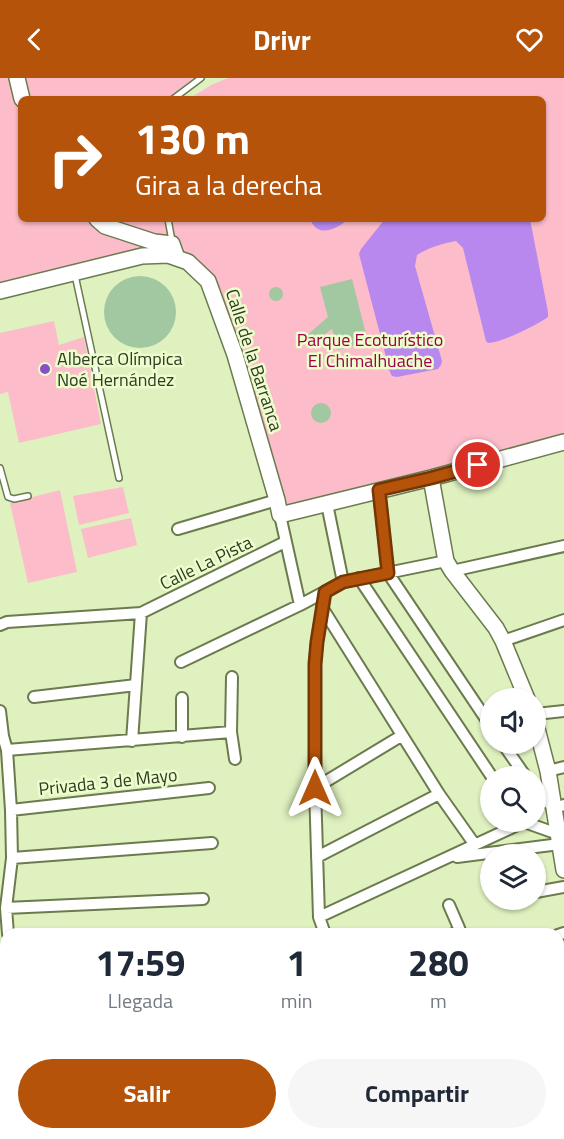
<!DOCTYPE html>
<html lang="es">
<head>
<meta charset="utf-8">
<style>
	:root { --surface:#fff; --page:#f6f6f7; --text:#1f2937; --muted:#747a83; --accent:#b45309 }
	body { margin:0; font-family:"Titillium Web",sans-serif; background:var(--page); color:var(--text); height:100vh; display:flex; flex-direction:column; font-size:22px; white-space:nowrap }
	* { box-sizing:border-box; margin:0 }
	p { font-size:20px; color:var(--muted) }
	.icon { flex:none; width:33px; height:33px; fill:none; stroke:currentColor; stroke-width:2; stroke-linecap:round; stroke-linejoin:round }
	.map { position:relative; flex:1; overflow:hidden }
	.sheet { position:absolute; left:0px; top:850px; width:564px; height:212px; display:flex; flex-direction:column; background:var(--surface); border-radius:18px 18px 0 0; box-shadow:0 2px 4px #0004 }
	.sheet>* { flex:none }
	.banner { position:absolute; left:18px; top:18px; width:528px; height:126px; border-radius:9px; box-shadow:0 2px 4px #0004; background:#b45309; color:#fff; overflow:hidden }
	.tools { position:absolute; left:480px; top:610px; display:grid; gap:12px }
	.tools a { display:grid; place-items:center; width:66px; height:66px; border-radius:50%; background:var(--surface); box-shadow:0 2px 4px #0004; font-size:30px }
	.pin { position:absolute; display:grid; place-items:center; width:51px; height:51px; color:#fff; margin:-26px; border:3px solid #fff; border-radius:50%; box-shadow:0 2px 6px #0007 }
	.me { position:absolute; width:66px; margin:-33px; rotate:0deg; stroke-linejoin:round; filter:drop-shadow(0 0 4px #0008) }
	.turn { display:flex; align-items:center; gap:21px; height:126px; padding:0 18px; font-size:27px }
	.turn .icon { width:78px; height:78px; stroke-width:2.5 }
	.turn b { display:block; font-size:42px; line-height:51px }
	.eta { display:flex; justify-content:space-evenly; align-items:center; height:102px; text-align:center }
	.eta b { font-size:36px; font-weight:700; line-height:42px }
	.action { display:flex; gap:12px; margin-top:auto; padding:12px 18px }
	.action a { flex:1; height:69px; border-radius:36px; background:var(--accent); color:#fff; font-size:24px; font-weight:700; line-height:69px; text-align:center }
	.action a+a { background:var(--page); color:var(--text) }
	header { display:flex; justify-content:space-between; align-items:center; height:78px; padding:0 18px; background:var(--accent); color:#fff; font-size:27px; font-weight:700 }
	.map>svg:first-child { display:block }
	.green { fill:#fcbcca }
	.water { fill:#b888ef }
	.building { fill:#a1c8a0 }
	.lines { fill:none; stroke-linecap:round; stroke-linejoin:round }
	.lane-casing { stroke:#6b7b4e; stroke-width:8 }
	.street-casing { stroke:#6b7b4e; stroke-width:14 }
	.secondary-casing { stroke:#6b7b4e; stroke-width:18 }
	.lane { stroke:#fff; stroke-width:5 }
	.street { stroke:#fff; stroke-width:10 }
	.secondary { stroke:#fff; stroke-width:15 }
	.route-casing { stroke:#753606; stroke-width:15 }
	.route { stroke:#b45309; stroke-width:10 }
	.poi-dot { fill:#894dc4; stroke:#ecfecc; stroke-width:2 }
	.labels { text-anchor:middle; stroke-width:5; stroke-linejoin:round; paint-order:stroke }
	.park-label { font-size:18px; fill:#9f004a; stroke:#ecfecc }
	.poi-label { font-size:18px; fill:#323925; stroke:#ecfecc; text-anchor:start }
	.street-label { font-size:18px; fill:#323925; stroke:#ecfecc }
</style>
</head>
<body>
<header><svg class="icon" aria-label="back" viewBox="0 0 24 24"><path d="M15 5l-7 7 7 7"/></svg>Drivr<svg class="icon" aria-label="heart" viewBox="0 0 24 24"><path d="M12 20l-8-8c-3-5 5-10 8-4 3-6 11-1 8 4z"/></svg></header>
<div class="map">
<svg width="564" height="1061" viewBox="0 0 564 1061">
	<rect width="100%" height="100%" fill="#dff1bf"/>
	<path class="green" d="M 0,0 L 201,0 L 173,21 L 21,21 L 21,141 L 543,141 L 543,21 L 189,21 L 211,7 L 228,0 L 564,0 L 564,356 L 289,431 L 199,193 L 178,178 L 0,208 Z
		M 54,243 L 59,267 L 84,259 L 101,346 L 19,365 L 8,314 L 0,316 L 0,255 Z
		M 123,409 L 129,435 L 79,447 L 73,418 Z
		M 60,412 L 77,494 L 28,505 L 10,425 Z
		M 131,440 L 137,467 L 88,480 L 81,451 Z"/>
	<path class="water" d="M 310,141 L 349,141 C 336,151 318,161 310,141 Z
		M 385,141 L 530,141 L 548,234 L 548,239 C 537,247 501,265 488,265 L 486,263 L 463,170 L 456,163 C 444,165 427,170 417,177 L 415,188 L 442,283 L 441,287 L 438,291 L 397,299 L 392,298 L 390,294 L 359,176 L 361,171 Z"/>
	<path class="building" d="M104 234a36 36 0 1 1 72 0a36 36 0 1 1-72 0Z
		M 352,201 L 368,264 L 338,272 L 332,251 L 310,267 L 304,260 L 328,239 L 320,209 Z
		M269 216a7 7 0 1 1 14 0a7 7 0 1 1-14 0Z
		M311 335a10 10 0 1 1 20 0a10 10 0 1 1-20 0Z"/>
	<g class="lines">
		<defs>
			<path id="lane" d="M 173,21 L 201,0
				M 168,141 L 172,163
				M 75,197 L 119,400
				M 0,390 L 8,419 L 14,421 L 28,418"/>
			<path id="street" d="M 379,412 L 388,495 L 490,647
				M 327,426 L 343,504
				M 280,437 L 300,527
				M 178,451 L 277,422
				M 452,493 L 564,468
				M 359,500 L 492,699
				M 325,514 L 317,564 L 315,586 L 315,710 L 319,839 L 325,856
				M 323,531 L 439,716 L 475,767
				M 0,547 L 7,544 L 141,535 L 285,464
				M 503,563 L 564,542
				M 181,584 L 300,527 L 343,504 L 446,483
				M 232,599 L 231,654 L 235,681
				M 34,619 L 136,607
				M 0,633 L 3,658 L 7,672 L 11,732 L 12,780 L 6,830 L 8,856
				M 536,636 L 564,633
				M 182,659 L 182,620
				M 132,663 L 141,535
				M 503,666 L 526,699
				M 7,672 L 231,654
				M 548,693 L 564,689
				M 315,710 L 401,658
				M 536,713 L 538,717 L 555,730 L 564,727
				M 11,732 L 209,710
				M 317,779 L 439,716
				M 457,779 L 560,766
				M 12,780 L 212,765
				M 536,814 L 564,809
				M 449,827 L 459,850 L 460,853 L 453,856
				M 6,830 L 203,821
				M 319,839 L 524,744 L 558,756
				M 558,857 L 564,855
				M 0,909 L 6,904
				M 558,927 L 564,926
				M 558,1000 L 564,999
				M 225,1056 L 243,1061
				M 154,1061 L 177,1056
				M 296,1061 L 296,1056
				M 342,1061 L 344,1056
				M 509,1061 L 564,1057"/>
			<path id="secondary" d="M 17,0 L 22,21
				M 97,141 L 105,148 L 154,164 L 172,166 L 177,180
				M 0,213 L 142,178 L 168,177 L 188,184 L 208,203 L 235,277 L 277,422 L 280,437 L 431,400 L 564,364
				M 431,400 L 446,483 L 452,493 L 496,550 L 503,563 L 527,621
				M 536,647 L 548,693 L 564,792"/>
		</defs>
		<use href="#lane" class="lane-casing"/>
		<use href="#street" class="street-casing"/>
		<use href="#secondary" class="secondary-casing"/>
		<use href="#lane" class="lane"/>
		<use href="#street" class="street"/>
		<use href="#secondary" class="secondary"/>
	</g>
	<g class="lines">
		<defs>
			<path id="route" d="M 315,710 L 315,586 L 317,564 L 325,514 L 343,504 L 388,495 L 379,412 L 431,400 L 478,387"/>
		</defs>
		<use href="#route" class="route-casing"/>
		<use href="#route" class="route"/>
	</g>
	<circle class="poi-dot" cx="45" cy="291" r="6"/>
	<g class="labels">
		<g class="park-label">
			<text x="370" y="268">Parque Ecoturístico<tspan x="370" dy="21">El Chimalhuache</tspan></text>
		</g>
		<g class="poi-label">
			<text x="57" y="287">Alberca Olímpica<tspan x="57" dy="21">Noé Hernández</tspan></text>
		</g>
		<g class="street-label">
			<text transform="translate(254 282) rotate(72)" y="6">Calle de la Barranca</text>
			<text transform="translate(206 485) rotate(-26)" y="6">Calle La Pista</text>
			<text transform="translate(108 704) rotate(-6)" y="6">Privada 3 de Mayo</text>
		</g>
	</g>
</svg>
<div class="tools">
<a><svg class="icon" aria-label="sound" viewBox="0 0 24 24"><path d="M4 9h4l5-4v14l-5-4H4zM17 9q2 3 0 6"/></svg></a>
<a><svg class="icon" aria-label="search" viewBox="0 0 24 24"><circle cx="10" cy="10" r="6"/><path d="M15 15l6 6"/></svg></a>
<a><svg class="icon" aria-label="layers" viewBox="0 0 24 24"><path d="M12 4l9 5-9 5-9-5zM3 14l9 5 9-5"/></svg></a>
</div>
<div class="pin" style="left:478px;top:387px;background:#d93025"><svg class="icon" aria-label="arrive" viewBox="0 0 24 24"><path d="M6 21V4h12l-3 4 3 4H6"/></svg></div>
<svg class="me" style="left:315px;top:710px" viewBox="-20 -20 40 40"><path d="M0-17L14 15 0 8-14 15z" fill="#b45309" stroke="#fff" stroke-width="4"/></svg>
<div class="banner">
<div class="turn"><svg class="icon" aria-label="right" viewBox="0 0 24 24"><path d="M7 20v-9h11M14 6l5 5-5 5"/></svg><div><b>130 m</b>Gira a la derecha</div></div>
</div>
<section class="sheet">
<div class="eta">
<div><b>17:59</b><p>Llegada</p></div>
<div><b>1</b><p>min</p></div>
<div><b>280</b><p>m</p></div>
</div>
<div class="action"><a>Salir</a><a>Compartir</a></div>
</section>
</div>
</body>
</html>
